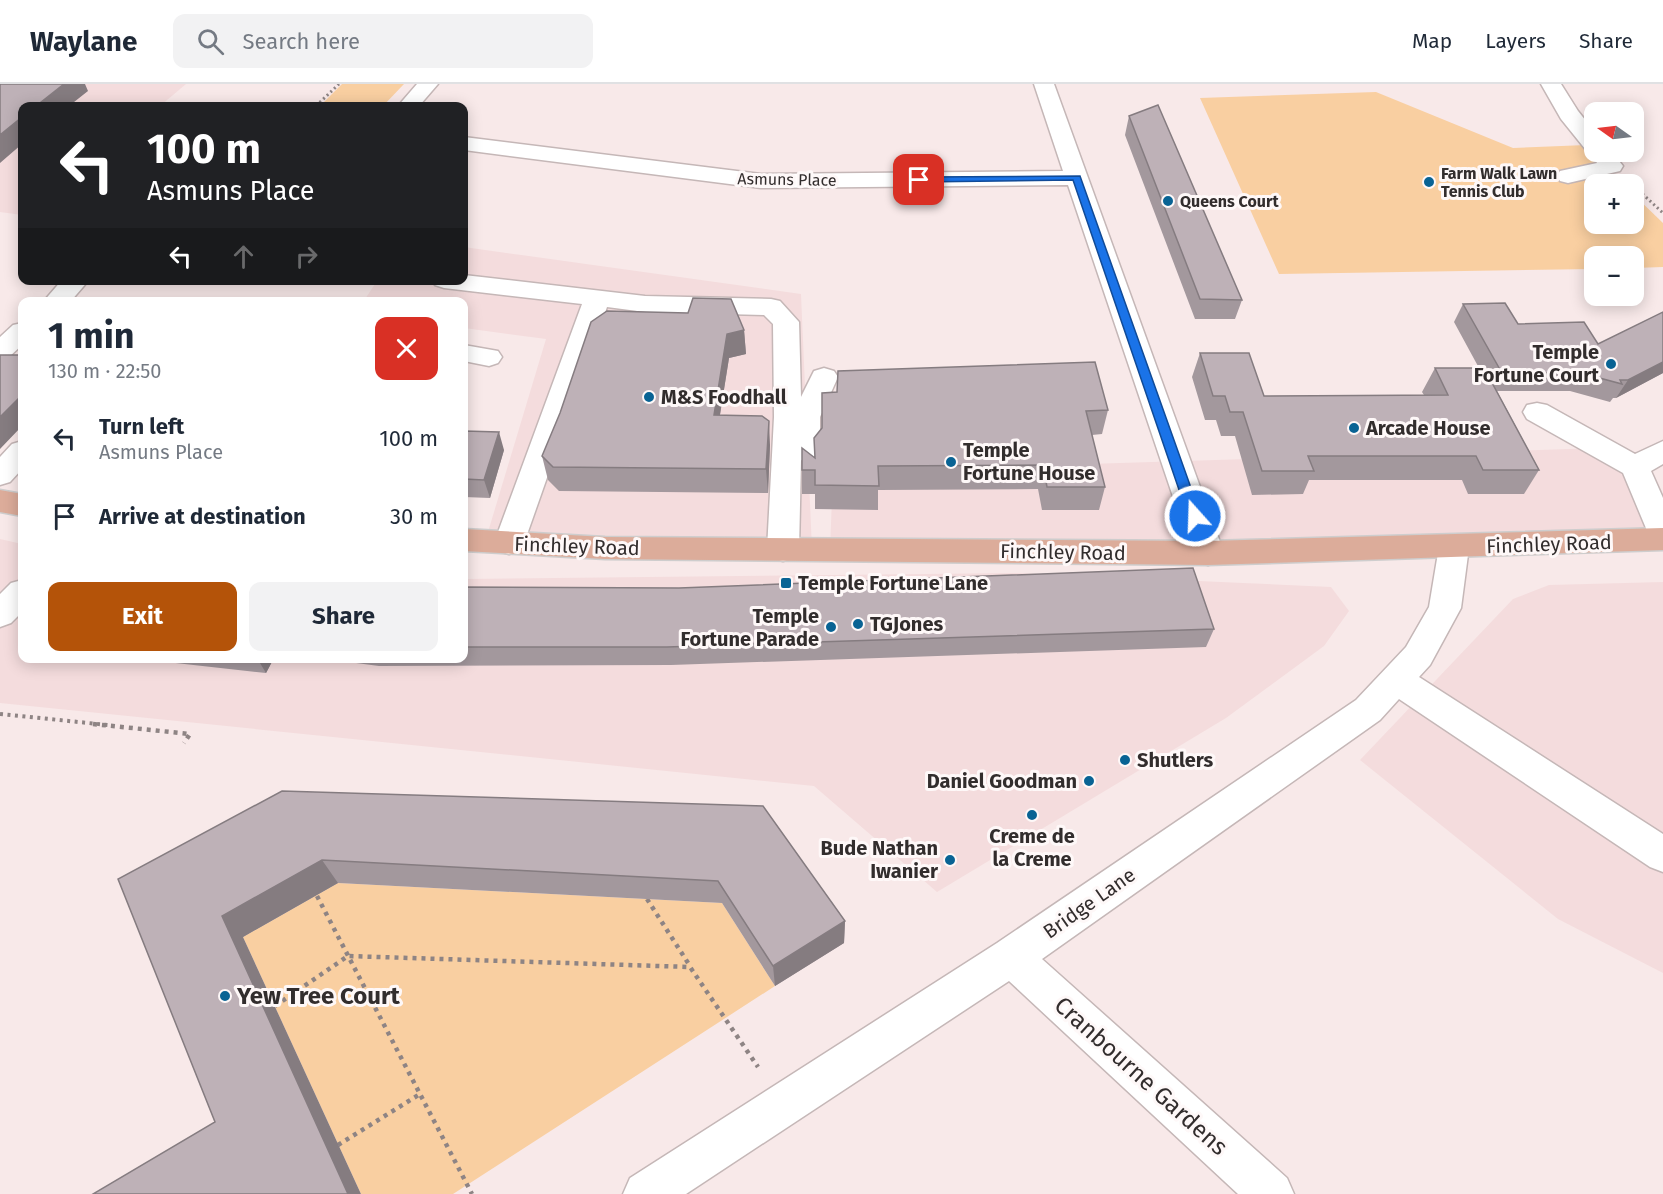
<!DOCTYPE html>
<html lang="en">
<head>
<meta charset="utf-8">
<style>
	:root { --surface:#fff; --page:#f2f2f3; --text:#1f2937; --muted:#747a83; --line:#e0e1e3; --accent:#b45309 }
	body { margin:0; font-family:"Fira Sans",sans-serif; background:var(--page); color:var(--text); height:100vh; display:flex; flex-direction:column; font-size:22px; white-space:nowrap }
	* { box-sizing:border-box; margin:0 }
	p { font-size:20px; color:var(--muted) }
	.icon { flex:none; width:33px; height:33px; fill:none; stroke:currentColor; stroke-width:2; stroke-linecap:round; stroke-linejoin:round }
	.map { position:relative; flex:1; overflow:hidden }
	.drawer { position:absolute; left:18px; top:213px; width:450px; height:366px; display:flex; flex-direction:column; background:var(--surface); border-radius:12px; box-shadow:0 3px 15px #0003 }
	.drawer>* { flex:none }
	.guide { position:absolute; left:18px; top:18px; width:450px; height:183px; border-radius:12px; box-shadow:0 3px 15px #0003; background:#202124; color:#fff; overflow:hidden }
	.needle { width:39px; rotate:284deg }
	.fabs { position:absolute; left:1584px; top:18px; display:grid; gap:12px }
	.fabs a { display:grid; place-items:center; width:60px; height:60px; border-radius:12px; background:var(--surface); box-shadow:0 3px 15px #0003; font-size:30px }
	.pin { position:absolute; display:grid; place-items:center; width:51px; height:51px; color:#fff; margin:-26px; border-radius:12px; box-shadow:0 3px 9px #0006 }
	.me { position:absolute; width:66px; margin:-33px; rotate:340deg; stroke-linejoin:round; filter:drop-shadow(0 0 4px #0008) }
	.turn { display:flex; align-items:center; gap:21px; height:126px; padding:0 30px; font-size:27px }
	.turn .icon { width:78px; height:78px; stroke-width:2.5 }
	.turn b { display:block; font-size:42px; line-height:51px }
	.lanes { display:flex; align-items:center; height:57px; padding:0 30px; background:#0003; justify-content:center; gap:30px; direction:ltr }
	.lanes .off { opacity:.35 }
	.round { display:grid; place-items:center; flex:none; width:63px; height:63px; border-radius:12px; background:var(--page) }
	.head { display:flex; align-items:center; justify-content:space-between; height:102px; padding:0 30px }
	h1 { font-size:36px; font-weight:700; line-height:45px }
	.cta { display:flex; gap:12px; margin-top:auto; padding:12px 30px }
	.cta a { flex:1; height:69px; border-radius:12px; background:var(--accent); color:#fff; font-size:24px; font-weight:700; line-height:69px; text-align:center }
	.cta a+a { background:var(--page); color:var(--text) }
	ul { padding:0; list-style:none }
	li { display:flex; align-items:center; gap:18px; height:78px; padding:0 30px }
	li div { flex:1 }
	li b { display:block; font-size:22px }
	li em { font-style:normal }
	header { display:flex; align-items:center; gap:36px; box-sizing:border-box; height:84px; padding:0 30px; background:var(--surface); border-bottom:2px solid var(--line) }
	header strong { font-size:28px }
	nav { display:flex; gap:33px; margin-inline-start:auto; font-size:21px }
	.search { width:420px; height:54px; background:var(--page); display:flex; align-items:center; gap:15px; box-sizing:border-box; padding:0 21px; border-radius:12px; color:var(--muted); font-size:22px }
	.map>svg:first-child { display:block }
	.built { fill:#f4dcdd }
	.green { fill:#f9cfa1 }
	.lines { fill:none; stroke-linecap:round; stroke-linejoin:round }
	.minor-casing { stroke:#c5b7b7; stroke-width:3 }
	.major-casing { stroke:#cecdcd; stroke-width:3 }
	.path-far2 { stroke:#8e8484; stroke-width:3; stroke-dasharray:2 3; stroke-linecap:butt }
	.path-far1 { stroke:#8e8484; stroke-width:4; stroke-dasharray:3 4.5; stroke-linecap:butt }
	.path { stroke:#8e8484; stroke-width:4.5; stroke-dasharray:4 5; stroke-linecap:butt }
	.minor { fill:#fff; fill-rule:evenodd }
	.major { fill:#dcac9a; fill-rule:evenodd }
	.wall { fill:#a3989d }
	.shaded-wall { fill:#857c80 }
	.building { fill:#beb1b7; stroke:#857c80; stroke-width:1.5 }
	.route { fill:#1a73e8; stroke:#114b97; stroke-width:1.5 }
	.poi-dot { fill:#096394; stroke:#fef8f8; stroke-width:2 }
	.labels { text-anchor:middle; stroke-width:6; stroke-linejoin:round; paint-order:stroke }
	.far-poi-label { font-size:16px; font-weight:bold; fill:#322d2d; stroke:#fef8f8; text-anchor:start }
	.far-street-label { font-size:16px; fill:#322d2d; stroke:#fef8f8 }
	.poi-label { font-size:20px; font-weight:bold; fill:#322d2d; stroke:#fef8f8; text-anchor:start }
	.street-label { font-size:20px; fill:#322d2d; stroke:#fef8f8 }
	.near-poi-label { font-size:24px; font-weight:bold; fill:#322d2d; stroke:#fef8f8; text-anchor:start }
	.near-street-label { font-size:24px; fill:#322d2d; stroke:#fef8f8 }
</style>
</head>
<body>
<header>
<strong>Waylane</strong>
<div class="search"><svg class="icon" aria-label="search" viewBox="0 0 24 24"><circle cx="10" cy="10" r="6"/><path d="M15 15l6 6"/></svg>Search here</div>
<nav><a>Map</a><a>Layers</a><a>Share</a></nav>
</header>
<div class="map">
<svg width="1663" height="1110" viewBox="0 0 1663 1110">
	<rect width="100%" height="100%" fill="#f8e9e9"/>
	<path class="built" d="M 0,0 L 186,0 L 160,22 L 22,22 L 22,131 L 0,128 Z
		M 464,163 L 801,210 L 812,466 L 485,458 L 546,255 L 464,244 L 464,218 L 363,218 L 377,197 L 464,196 Z
		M 1600,364 L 1635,383 L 1663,449 L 830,466 L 833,388 Z
		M 0,455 L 22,460 L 22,574 L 464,574 L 464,495 L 1017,489 L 1331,503 L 1349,527 L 1324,562 L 1226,634 L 937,808 L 814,702 L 0,619 Z
		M 1663,498 L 1663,889 L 1558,835 L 1360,676 L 1513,515 L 1549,501 Z"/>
	<path class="green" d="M 342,0 L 404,0 L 383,22 L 320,22 Z
		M 1376,8 L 1513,64 L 1586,61 L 1623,100 L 1594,100 L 1594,140 L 1634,140 L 1634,111 L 1663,139 L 1663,183 L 1634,184 L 1634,172 L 1594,172 L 1594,185 L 1279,190 L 1200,14 Z
		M 338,799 L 722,819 L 775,902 L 453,1110 L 361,1110 L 243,853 Z"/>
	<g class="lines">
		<defs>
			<path id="minor" d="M 417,0 L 438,0 L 419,22 L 398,22 Z
				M 1034,0 L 1054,0 L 1224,469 L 1219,477 L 1208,481 L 1197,477 L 1192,469 L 1068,101 L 761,104 L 464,66 L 464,53 L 761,90 L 1063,87 Z
				M 1541,0 L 1561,0 L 1578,27 L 1594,47 L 1594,68 L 1612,68 L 1623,82 L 1620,87 L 1568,99 L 1560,97 L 1557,92 L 1560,87 L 1597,79 L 1590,67 L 1586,66 L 1561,35 Z
				M 464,191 L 645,212 L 771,215 L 780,217 L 799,238 L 801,313 L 814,287 L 824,284 L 834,287 L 838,293 L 820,333 L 820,368 L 816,375 L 806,378 L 801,376 L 799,466 L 794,474 L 783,477 L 772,474 L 767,466 L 774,333 L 773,240 L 764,231 L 645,228 L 607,223 L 524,459 L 520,467 L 509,470 L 498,467 L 494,459 L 582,220 L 444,204 L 435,201 L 432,196 L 464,196 Z
				M 62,196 L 89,196 L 70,218 L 43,218 Z
				M 22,239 L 22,261 L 9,273 L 0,275 L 0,253 L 13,241 Z
				M 464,261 L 498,267 L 502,273 L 498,279 L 489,282 L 464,277 Z
				M 1537,319 L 1547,321 L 1635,370 L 1663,357 L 1663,380 L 1651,387 L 1663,414 L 1663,460 L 1652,457 L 1648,449 L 1623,389 L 1527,335 L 1523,328 L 1527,321 Z
				M 22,357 L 22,385 L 10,398 L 0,401 L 0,373 L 12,360 Z
				M 1454,452 L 1465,455 L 1469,463 L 1461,524 L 1430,581 L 1419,593 L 1663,750 L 1663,788 L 1650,783 L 1399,615 L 1380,636 L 1042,875 L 1287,1094 L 1294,1110 L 1238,1110 L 1009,897 L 686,1110 L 623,1110 L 630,1094 L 997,859 L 1356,616 L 1406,563 L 1429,523 L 1439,463 L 1443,455 Z
				M 22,496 L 22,528 L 11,539 L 0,543 L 0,510 L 11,499 Z"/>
			<path id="major" d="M 0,406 L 22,410 L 22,432 L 0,428 Z
				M 1663,444 L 1663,466 L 1208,481 L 605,475 L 464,467 L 464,445 L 605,453 L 1208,457 Z"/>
		</defs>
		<use href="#minor" class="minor-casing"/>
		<use href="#major" class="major-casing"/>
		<path class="path-far2" d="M 316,22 L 339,0
			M 1635,103 L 1663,129"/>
		<path class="path-far1" d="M 0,630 L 108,641"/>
		<path class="path" d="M 93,640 L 190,650 L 184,659
			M 317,812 L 472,1110
			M 647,815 L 690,882
			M 275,922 L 348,872 L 690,883 L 758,983
			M 338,1061 L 420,1010"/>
		<use href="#minor" class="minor"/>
		<use href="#major" class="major"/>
	</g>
	<path class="wall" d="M 1129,32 L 1242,216 L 1235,235 L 1195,235 L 1125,51 Z
		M 1463,220 L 1518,240 L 1598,260 L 1663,228 L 1663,289 L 1616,314 L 1613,314 L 1610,318 L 1570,307 L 1497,307 L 1539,386 L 1524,410 L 1468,410 L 1462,396 L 1309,396 L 1303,410 L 1252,411 L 1235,352 L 1221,352 L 1216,336 L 1205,336 L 1192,293 L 1200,269 L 1264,312 L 1424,311 L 1422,308 L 1435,284 L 1479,284 L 1454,238 Z
		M 744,246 L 746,270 L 729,274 L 720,331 L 770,361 L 768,409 L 559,407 L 548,396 L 542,372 Z
		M 822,309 L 1108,326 L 1102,350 L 1092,351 L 1105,403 L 1099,426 L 1042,426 L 1038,405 L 878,406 L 878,426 L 815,425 L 815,410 L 802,410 L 802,386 L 815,374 L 822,344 Z
		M 464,347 L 504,366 L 490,414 L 464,413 Z
		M 464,503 L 1214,545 L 1206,563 L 671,581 L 379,582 L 318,574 L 464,574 Z
		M 131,574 L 274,574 L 266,589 Z
		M 763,722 L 845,837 L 844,859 L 775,902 L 722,819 L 338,799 L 243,853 L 215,1038 L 118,795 Z"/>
	<path class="shaded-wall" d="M 64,0 L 85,0 L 88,7 L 69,22 L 36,22 Z
		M 22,33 L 22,60 L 0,79 L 0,51 Z
		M 744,246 L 746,270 L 729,274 L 716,355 L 714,331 L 727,250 Z
		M 1663,278 L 1663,289 L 1616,314 L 1628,296 Z
		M 22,311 L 22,342 L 0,365 L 0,333 Z
		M 769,337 L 770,361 L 768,409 L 766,385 Z
		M 499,348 L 504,366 L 490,414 L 484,396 Z
		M 257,574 L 274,574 L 266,589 Z
		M 322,776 L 338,799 L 243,853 L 361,1110 L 348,1110 L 222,832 Z
		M 845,837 L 844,859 L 775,902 L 773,882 Z"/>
	<path class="building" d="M 0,0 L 64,0 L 36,22 L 22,22 L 22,33 L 0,51 Z
		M 1158,21 L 1242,216 L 1200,215 L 1129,32 Z
		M 693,214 L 731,215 L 744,246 L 727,250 L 714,331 L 762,332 L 769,337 L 766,385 L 553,383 L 542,372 L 560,329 L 591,238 L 607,227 L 688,229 Z
		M 1505,219 L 1518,240 L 1584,238 L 1598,260 L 1663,228 L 1663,278 L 1628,296 L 1620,296 L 1622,300 L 1581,289 L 1502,289 L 1463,220 Z
		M 1200,269 L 1249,269 L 1264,312 L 1448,311 L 1435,284 L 1484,284 L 1539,386 L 1483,386 L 1476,372 L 1308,372 L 1314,387 L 1262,387 L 1243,328 L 1230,328 L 1225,312 L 1213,312 Z
		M 0,271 L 22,271 L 22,311 L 0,333 Z
		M 1095,278 L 1108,326 L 1086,327 L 1105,403 L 1047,403 L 1043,381 L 878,382 L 879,402 L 815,401 L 815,386 L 802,386 L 802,364 L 815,374 L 814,354 L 822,344 L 822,309 L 837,308 L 838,287 Z
		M 464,347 L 499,348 L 484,396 L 464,395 Z
		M 1193,484 L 1214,545 L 667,563 L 464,563 L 464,503 L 679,504 Z
		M 282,707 L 763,722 L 845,837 L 773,882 L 718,797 L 322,776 L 222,832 L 348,1110 L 93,1110 L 215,1038 L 118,795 Z"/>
	<path class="route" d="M 1080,92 L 1201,432 L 1199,435 L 1195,436 L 1188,432 L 1073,96 L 919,98 L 914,96 L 919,93 Z"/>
	<g class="poi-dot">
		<circle cx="1429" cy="98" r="6"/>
		<circle cx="1168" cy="117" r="6"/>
		<circle cx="1611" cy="280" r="6"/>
		<circle cx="649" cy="313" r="6"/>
		<circle cx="1354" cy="344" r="6"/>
		<circle cx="951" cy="378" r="6"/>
		<rect x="780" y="493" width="12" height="12" rx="3"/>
		<circle cx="858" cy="540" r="6"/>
		<circle cx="831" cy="543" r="6"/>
		<circle cx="1125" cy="676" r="6"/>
		<circle cx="1089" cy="697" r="6"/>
		<circle cx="1032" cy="731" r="6"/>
		<circle cx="950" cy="776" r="6"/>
		<circle cx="225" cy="912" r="6"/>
	</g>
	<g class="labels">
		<g class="far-poi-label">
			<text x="1441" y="95">Farm Walk Lawn<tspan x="1441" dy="18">Tennis Club</tspan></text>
			<text x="1180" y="123">Queens Court</text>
		</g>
		<g class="far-street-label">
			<text transform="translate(787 95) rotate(1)" y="6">Asmuns Place</text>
		</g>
		<g class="poi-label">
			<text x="1599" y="275" text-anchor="end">Temple<tspan x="1599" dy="23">Fortune Court</tspan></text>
			<text x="661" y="320">M&amp;S Foodhall</text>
			<text x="1366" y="351">Arcade House</text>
			<text x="963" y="373">Temple<tspan x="963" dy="23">Fortune House</tspan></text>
			<text x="798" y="506">Temple Fortune Lane</text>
			<text x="819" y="539" text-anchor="end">Temple<tspan x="819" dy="23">Fortune Parade</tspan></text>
			<text x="870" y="547">TGJones</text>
			<text x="1137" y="683">Shutlers</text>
			<text x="1077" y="704" text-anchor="end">Daniel Goodman</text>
			<text x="1032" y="759" text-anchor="middle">Creme de<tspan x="1032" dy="23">la Creme</tspan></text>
			<text x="938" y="771" text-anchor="end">Bude Nathan<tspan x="938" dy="23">Iwanier</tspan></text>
		</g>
		<g class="street-label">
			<text transform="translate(1549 460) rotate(-2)" y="7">Finchley Road</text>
			<text transform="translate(577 462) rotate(2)" y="7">Finchley Road</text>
			<text transform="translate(1063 468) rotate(1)" y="7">Finchley Road</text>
			<text transform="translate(1089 819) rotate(-35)" y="7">Bridge Lane</text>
		</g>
		<g class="near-poi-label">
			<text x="237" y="920">Yew Tree Court</text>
		</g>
		<g class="near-street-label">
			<text transform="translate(1141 992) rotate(42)" y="8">Cranbourne Gardens</text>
		</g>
	</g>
</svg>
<div class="fabs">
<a><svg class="needle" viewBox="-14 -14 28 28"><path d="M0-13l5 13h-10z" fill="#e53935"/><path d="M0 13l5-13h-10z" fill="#747a83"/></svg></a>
<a>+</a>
<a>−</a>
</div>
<div class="pin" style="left:919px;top:96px;background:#d93025"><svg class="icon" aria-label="arrive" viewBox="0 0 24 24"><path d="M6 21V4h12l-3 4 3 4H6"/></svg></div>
<svg class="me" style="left:1195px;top:432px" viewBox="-20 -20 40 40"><circle r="17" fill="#1a73e8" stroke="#fff" stroke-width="3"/><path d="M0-11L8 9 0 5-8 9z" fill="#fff"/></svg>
<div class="guide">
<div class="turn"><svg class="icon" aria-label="left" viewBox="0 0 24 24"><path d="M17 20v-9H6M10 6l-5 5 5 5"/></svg><div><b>100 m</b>Asmuns Place</div></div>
<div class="lanes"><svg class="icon" aria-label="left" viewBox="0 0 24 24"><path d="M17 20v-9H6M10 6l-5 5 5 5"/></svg><svg class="icon off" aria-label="ahead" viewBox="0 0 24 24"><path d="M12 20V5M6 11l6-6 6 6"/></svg><svg class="icon off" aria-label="right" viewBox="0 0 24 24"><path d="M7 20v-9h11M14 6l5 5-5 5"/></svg></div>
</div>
<section class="drawer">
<div class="head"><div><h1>1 min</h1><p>130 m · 22:50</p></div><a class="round" style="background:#d93025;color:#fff"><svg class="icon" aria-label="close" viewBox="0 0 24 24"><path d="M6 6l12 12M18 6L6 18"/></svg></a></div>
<ul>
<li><svg class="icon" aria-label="left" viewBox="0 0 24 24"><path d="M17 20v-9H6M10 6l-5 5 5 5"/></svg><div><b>Turn left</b><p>Asmuns Place</p></div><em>100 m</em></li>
<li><svg class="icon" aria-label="arrive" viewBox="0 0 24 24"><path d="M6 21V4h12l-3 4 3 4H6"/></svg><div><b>Arrive at destination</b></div><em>30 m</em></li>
</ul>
<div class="cta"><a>Exit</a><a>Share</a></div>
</section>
</div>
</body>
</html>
